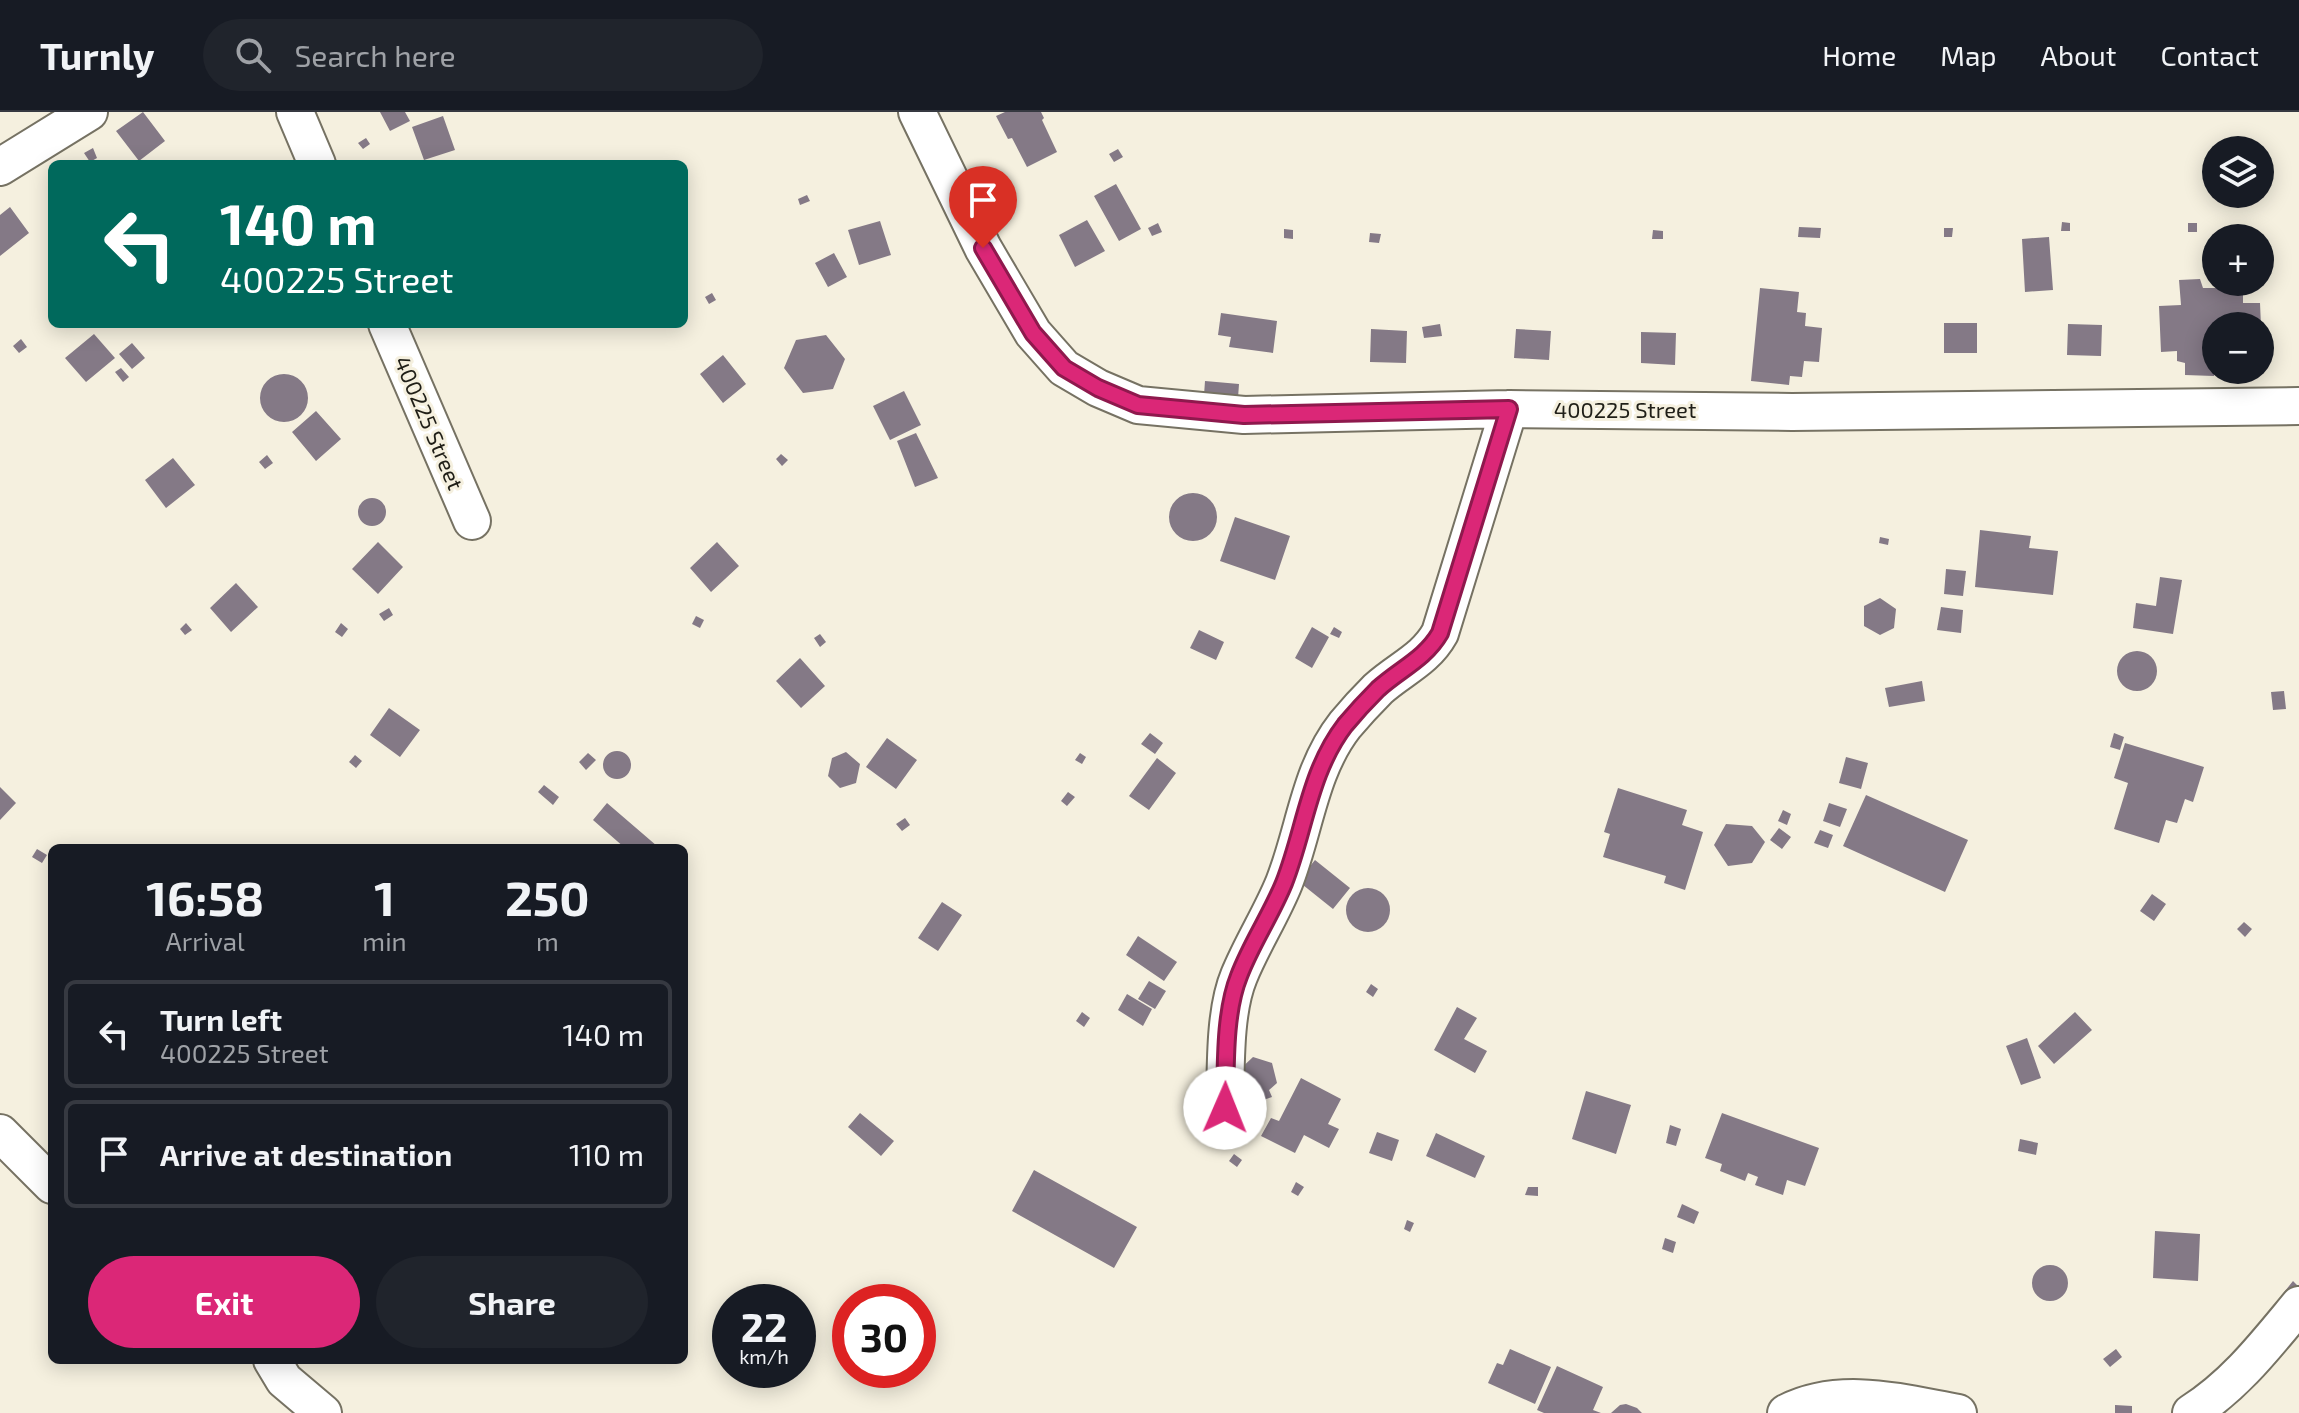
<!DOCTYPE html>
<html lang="en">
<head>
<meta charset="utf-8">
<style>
	:root { --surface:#171b24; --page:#20242c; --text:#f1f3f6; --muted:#9ea1a6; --line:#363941; --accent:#db2777 }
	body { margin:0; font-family:"Exo 2",sans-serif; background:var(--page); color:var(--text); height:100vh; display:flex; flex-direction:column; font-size:30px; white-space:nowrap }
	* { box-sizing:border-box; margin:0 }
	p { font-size:26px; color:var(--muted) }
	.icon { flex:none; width:44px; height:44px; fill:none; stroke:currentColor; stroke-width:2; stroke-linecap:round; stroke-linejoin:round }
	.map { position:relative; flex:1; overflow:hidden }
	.sheet { position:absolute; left:48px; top:732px; width:640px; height:520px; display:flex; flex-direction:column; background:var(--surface); border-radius:12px; box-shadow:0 4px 20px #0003 }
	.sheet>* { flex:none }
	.hud { position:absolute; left:48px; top:48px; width:640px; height:168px; border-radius:12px; box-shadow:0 4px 20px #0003; background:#00695c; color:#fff; overflow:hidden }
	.fabs { position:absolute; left:2202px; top:24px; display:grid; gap:16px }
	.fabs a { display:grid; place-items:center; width:72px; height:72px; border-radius:50%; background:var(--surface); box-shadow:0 4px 20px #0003; font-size:40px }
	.speed { position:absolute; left:712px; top:1172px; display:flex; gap:16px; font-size:40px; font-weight:700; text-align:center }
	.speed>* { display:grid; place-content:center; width:104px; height:104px; border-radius:50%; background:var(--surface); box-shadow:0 4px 20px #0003; line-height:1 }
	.speed small { font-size:20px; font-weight:400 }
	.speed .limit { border:12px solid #d22; background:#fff; color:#111 }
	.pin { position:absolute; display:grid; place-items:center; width:68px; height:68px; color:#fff; margin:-82px -34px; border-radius:50% 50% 50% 0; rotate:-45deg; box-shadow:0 0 8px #0007 }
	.pin .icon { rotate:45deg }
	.me { position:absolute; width:88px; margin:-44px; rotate:1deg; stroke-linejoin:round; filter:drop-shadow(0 0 6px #0008) }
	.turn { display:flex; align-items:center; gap:28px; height:168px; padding:0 40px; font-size:36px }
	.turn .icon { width:104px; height:104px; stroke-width:2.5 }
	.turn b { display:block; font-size:56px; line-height:68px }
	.eta { display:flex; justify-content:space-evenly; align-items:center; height:136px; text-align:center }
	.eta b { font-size:48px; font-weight:700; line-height:56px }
	.action { display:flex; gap:16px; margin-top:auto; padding:16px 40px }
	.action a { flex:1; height:92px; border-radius:48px; background:var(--accent); color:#fff; font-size:32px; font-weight:700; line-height:92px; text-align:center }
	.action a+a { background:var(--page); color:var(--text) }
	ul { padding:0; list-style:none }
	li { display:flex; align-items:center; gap:24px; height:108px; margin:0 16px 12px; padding:0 24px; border:4px solid var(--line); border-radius:12px }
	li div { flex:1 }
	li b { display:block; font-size:30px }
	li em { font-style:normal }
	header { display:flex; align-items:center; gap:48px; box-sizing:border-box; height:112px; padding:0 40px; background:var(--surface); border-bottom:2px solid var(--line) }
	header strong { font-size:38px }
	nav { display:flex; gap:44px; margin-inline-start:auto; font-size:28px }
	.search { width:560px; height:72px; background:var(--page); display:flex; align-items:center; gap:20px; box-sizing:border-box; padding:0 28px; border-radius:44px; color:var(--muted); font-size:30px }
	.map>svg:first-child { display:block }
	.building { fill:#847986 }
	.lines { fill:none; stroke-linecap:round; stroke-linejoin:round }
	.minor-casing { stroke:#767263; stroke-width:40 }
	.minor { stroke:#fff; stroke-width:36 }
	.route-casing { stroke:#8e194d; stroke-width:20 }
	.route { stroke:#db2777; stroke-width:14 }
	.labels { text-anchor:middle; stroke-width:6; stroke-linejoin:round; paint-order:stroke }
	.street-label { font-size:22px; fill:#1f1e17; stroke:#f5f0df }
</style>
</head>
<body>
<header>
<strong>Turnly</strong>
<div class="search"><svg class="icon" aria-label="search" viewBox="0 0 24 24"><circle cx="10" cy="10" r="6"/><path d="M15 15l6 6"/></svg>Search here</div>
<nav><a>Home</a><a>Map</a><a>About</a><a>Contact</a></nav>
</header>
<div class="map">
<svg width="2299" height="1301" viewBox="0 0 2299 1301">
	<rect width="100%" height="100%" fill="#f5f0df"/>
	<path class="building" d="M 143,0 L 165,29 L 139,49 L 116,19 Z
		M 380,0 L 405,0 L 410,9 L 390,19 Z
		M 1005,0 L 1041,0 L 1044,6 L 1042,8 L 1057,40 L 1027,55 L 1012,26 L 1008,27 L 996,4 Z
		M 443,4 L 455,38 L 424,48 L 412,15 Z
		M 366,26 L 370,32 L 363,37 L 358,31 Z
		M 93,36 L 97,46 L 90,50 L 84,41 Z
		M 1118,37 L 1123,45 L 1114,50 L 1109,42 Z
		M 1116,72 L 1141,117 L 1119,129 L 1094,84 Z
		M 807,83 L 810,89 L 800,93 L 798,87 Z
		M 10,95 L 29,121 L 0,144 L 0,103 Z
		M 1087,108 L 1105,139 L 1075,155 L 1059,123 Z
		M 880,109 L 891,143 L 859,153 L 848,118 Z
		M 2062,110 L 2070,111 L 2070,119 L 2061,119 Z
		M 1158,111 L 1162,120 L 1152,124 L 1148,116 Z
		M 2188,111 L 2197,111 L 2197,120 L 2188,120 Z
		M 1799,115 L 1821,116 L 1820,126 L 1798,125 Z
		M 1944,116 L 1953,116 L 1952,125 L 1944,125 Z
		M 1284,117 L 1293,118 L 1293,127 L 1284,126 Z
		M 1653,118 L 1663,119 L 1663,127 L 1652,127 Z
		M 1370,121 L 1381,122 L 1379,131 L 1369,130 Z
		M 2049,125 L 2053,178 L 2025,180 L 2022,127 Z
		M 834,141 L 847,165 L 828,175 L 815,151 Z
		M 2200,167 L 2203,176 L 2243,176 L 2243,191 L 2260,191 L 2261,214 L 2216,214 L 2214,264 L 2185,263 L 2185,251 L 2177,249 L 2177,239 L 2161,240 L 2159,194 L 2181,193 L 2179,168 Z
		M 1760,176 L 1799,180 L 1797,200 L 1806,201 L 1805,214 L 1822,216 L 1819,250 L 1804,249 L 1802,265 L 1790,264 L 1789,273 L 1751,269 Z
		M 712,181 L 716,188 L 709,192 L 705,185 Z
		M 1221,201 L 1277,209 L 1273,241 L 1229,235 L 1231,225 L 1218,223 Z
		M 1944,211 L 1977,211 L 1977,241 L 1944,241 Z
		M 1440,212 L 1442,224 L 1424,226 L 1422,215 Z
		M 2068,212 L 2102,213 L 2101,244 L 2067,243 Z
		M 1371,217 L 1407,219 L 1406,251 L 1370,250 Z
		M 1516,217 L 1551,219 L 1549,248 L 1514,246 Z
		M 1641,220 L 1676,221 L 1675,253 L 1641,251 Z
		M 94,222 L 115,246 L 86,270 L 65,246 Z
		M 826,223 L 845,247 L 833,277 L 803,281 L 784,256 L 796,228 Z
		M 21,227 L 27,235 L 19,241 L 13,234 Z
		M 132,231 L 145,246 L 132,257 L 119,242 Z
		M 723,243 L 746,272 L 723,291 L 700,262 Z
		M 121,256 L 129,265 L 123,270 L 115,260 Z
		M260 286a24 24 0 1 1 48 0a24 24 0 1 1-48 0Z
		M 1205,269 L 1239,272 L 1238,286 L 1204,283 Z
		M 904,279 L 921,313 L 890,328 L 873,294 Z
		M 316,299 L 341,327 L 316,349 L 292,320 Z
		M 916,321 L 938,366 L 915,375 L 897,329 Z
		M 781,342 L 788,348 L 782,354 L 776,347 Z
		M 267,343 L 273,351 L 265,357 L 259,350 Z
		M 173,346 L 195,373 L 166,396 L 145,368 Z
		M1169 405a24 24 0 1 1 48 0a24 24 0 1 1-48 0Z
		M358 400a14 14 0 1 1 28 0a14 14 0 1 1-28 0Z
		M 1235,405 L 1290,424 L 1275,468 L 1220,449 Z
		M 1980,418 L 2031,424 L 2029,436 L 2058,439 L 2053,483 L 1975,475 Z
		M 1880,425 L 1889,427 L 1888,433 L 1879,431 Z
		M 378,430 L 403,455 L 378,482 L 352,457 Z
		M 717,430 L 739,454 L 711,480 L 690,456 Z
		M 1946,457 L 1966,459 L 1963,484 L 1944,482 Z
		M 2160,465 L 2182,468 L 2173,522 L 2133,516 L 2136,491 L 2156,494 Z
		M 236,471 L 258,495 L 231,520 L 210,496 Z
		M 1880,486 L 1896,497 L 1894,516 L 1880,523 L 1864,514 L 1864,494 Z
		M 1941,495 L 1963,498 L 1961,521 L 1937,518 Z
		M 389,496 L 393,503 L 384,509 L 379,502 Z
		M 696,504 L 704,508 L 700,516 L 692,512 Z
		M 186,511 L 192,518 L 185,523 L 180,517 Z
		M 341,511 L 348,517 L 342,525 L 335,520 Z
		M 1312,515 L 1329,525 L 1312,556 L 1295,546 Z
		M 1334,515 L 1342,520 L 1339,526 L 1330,522 Z
		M 1199,518 L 1224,530 L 1216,548 L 1190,536 Z
		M 820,522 L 826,530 L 820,535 L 814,526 Z
		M2117 559a20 20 0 1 1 40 0a20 20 0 1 1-40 0Z
		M 800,546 L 825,574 L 801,596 L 776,569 Z
		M 1922,569 L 1925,589 L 1889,595 L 1885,576 Z
		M 2284,579 L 2286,597 L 2273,598 L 2271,580 Z
		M 389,596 L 420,618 L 400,645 L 370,623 Z
		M 1150,621 L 1163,631 L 1155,642 L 1141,632 Z
		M 2114,621 L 2124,625 L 2120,638 L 2110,635 Z
		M 887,626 L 917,648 L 896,677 L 866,655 Z
		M 2125,631 L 2204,655 L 2193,690 L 2185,687 L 2177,711 L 2166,708 L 2159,731 L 2114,717 L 2128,671 L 2114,666 Z
		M603 653a14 14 0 1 1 28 0a14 14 0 1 1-28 0Z
		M 846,640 L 860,652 L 856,671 L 840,676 L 828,664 L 832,646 Z
		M 588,641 L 596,648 L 586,658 L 579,650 Z
		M 1080,641 L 1086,645 L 1082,652 L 1075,648 Z
		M 355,643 L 362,649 L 356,656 L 349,650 Z
		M 1846,645 L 1868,651 L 1861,677 L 1839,671 Z
		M 1157,646 L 1176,661 L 1149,698 L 1129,684 Z
		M 544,673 L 559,685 L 553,693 L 538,680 Z
		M 0,675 L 16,691 L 0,708 Z
		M 1618,676 L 1687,698 L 1682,713 L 1703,720 L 1685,778 L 1664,771 L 1666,764 L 1603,745 L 1610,722 L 1604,720 Z
		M 1068,680 L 1075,685 L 1067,694 L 1061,689 Z
		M 1866,683 L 1968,728 L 1945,780 L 1843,734 Z
		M 607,691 L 657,734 L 654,736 L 625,736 L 593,708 Z
		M 1829,691 L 1847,697 L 1840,715 L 1823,709 Z
		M 1783,698 L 1791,702 L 1787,713 L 1778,709 Z
		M 905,706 L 910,713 L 902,719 L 896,712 Z
		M 1726,712 L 1752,714 L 1765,730 L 1752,751 L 1728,754 L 1714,733 Z
		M 1779,716 L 1791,725 L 1782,737 L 1770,728 Z
		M 1820,718 L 1833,723 L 1828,736 L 1814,731 Z
		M 37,737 L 47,743 L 42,751 L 32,745 Z
		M 1315,748 L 1350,776 L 1333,797 L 1298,769 Z
		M1346 798a22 22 0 1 1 44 0a22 22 0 1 1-44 0Z
		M 2152,782 L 2166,792 L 2154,809 L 2140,799 Z
		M 942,790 L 962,803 L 938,839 L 918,826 Z
		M 2244,810 L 2252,817 L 2245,825 L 2237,817 Z
		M 1138,824 L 1177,850 L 1164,869 L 1126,843 Z
		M 1149,869 L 1166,879 L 1155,897 L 1138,887 Z
		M 1371,872 L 1378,877 L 1373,885 L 1366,880 Z
		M 1127,882 L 1152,897 L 1143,914 L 1118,898 Z
		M 1457,895 L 1477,906 L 1464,927 L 1487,939 L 1475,961 L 1434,938 Z
		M 1082,900 L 1090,906 L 1084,915 L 1076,909 Z
		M 2075,900 L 2092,918 L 2054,952 L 2038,934 Z
		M 2027,926 L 2041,966 L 2021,973 L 2006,934 Z
		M 1253,945 L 1272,951 L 1277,971 L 1269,978 L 1272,985 L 1255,991 L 1253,982 L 1243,981 L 1236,961 Z
		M 1301,966 L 1341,987 L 1328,1012 L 1339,1017 L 1329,1036 L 1304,1023 L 1295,1041 L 1261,1024 L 1271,1006 L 1279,1009 Z
		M 1586,979 L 1631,993 L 1616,1042 L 1572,1027 Z
		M 860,1001 L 894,1029 L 881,1044 L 848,1015 Z
		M 1722,1001 L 1819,1036 L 1805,1074 L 1787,1068 L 1783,1083 L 1755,1073 L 1758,1065 L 1748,1061 L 1745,1069 L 1720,1059 L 1722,1052 L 1705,1046 Z
		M 1670,1013 L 1681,1017 L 1676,1034 L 1666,1031 Z
		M 1377,1020 L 1399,1028 L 1392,1049 L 1369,1041 Z
		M 1436,1021 L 1485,1044 L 1475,1066 L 1426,1044 Z
		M 2020,1027 L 2038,1031 L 2036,1043 L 2018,1039 Z
		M 1234,1042 L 1242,1048 L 1237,1055 L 1229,1049 Z
		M 1034,1058 L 1137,1115 L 1114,1156 L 1012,1099 Z
		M 1296,1070 L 1304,1075 L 1298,1084 L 1291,1080 Z
		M 1528,1075 L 1538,1075 L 1538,1084 L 1525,1083 Z
		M 1682,1092 L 1699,1100 L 1694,1112 L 1677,1105 Z
		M 1407,1108 L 1414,1111 L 1410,1120 L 1404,1117 Z
		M 2155,1119 L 2200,1122 L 2198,1169 L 2153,1166 Z
		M 1665,1126 L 1676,1130 L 1673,1141 L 1662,1137 Z
		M2032 1171a18 18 0 1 1 36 0a18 18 0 1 1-36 0Z
		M 2293,1169 L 2299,1175 L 2299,1193 L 2295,1197 L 2281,1184 Z
		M 1510,1237 L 1551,1255 L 1535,1292 L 1488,1271 L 1497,1251 L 1503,1253 Z
		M 2116,1237 L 2122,1245 L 2110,1255 L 2103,1247 Z
		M 1557,1254 L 1603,1275 L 1593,1298 L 1601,1301 L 1544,1301 L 1537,1298 Z
		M 1626,1292 L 1637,1296 L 1642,1301 L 1611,1301 L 1620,1293 Z
		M 2115,1293 L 2132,1294 L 2132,1301 L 2115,1301 Z"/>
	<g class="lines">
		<defs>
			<path id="minor" d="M 295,0 L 317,52
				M 917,0 L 983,136 L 1033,221 L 1064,256 L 1098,276 L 1138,293 L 1244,303 L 1509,297 L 1792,300 L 2299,294
				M 0,55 L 89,0
				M 387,212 L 472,409
				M 1225,996 C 1226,957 1224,900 1239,864 C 1252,832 1271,803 1284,771 C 1305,718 1309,659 1345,613 C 1355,601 1367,588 1378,577 C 1400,557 1425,548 1440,521 L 1509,297
				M 0,1021 L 52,1073
				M 272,1248 L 284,1268 L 323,1301
				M 1786,1301 C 1840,1273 1902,1291 1958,1301
				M 2191,1301 C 2235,1273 2265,1234 2299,1193"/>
		</defs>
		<use href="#minor" class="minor-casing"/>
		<use href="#minor" class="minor"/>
	</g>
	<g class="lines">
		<defs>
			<path id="route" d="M 983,136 L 1033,221 L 1064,256 L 1098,276 L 1138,293 L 1244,303 L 1509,297 L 1440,521 C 1425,547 1400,557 1378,577 C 1367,588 1355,601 1345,613 C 1309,660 1305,718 1284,771 C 1271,803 1251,832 1239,864 C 1224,901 1226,956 1225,996"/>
		</defs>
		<use href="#route" class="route-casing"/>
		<use href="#route" class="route"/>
	</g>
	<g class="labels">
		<g class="street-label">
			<text x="1625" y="306">400225 Street</text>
			<text transform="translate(429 311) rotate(67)" y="8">400225 Street</text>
		</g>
	</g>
</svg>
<div class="fabs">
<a><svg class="icon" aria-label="layers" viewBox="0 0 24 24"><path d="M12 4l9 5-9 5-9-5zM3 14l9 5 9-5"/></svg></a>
<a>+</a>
<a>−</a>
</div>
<div class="speed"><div>22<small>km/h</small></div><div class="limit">30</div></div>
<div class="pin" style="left:983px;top:136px;background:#d93025"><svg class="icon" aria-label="arrive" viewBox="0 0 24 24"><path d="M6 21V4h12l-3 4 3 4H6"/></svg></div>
<svg class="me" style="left:1225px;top:996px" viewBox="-20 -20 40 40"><circle r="19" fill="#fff"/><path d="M0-13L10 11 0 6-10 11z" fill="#db2777"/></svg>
<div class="hud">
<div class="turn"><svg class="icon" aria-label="left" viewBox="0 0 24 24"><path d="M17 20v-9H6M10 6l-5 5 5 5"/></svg><div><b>140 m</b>400225 Street</div></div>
</div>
<section class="sheet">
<div class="eta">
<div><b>16:58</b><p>Arrival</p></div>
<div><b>1</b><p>min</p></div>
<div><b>250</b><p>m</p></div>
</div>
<ul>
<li><svg class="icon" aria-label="left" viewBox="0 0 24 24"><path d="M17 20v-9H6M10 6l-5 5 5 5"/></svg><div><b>Turn left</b><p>400225 Street</p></div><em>140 m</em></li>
<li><svg class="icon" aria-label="arrive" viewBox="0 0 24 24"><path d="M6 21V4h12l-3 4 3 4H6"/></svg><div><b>Arrive at destination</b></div><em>110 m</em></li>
</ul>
<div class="action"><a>Exit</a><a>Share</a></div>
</section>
</div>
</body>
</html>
